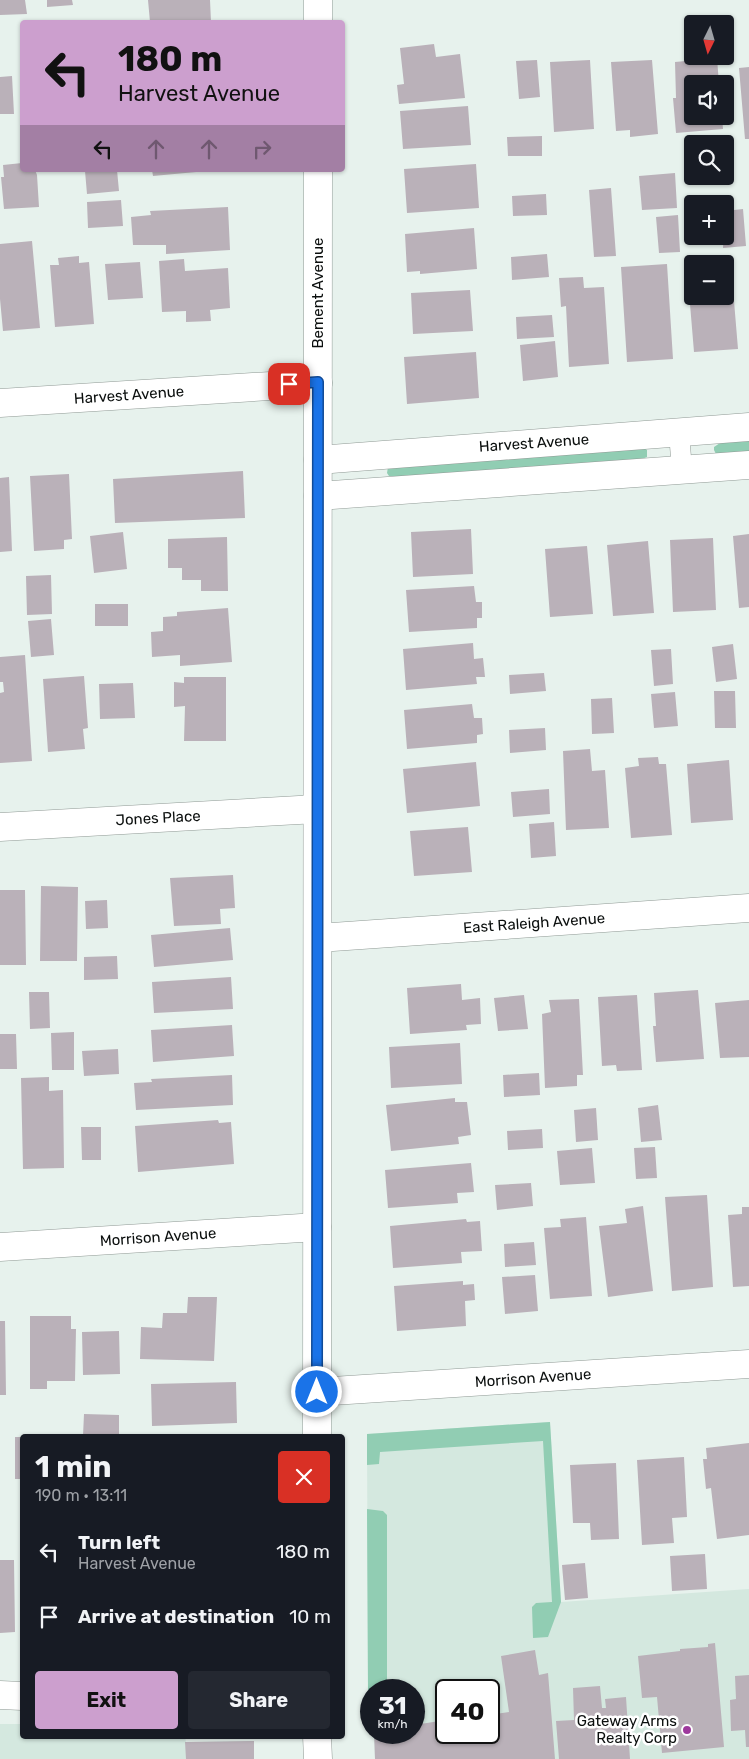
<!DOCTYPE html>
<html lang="en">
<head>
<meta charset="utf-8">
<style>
	:root { --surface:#171b24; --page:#242831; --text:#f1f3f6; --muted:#9ea1a6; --accent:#cc9fce }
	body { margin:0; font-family:Rubik,sans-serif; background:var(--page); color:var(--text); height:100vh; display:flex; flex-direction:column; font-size:19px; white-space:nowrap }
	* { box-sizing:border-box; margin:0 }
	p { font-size:16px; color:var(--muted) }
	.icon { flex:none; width:28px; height:28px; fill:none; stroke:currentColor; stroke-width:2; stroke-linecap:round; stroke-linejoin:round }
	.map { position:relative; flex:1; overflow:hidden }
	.details { position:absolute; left:20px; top:1434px; width:325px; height:305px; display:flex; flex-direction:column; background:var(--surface); border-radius:5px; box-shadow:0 1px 4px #0004 }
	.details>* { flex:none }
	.hud { position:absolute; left:20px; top:20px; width:325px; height:152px; border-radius:5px; box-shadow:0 1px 4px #0004; background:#cc9fce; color:#111; overflow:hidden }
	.needle { width:32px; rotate:185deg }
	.tools { position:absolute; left:684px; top:15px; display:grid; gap:10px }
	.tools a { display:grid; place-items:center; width:50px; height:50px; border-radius:5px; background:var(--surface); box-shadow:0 1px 4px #0004; font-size:25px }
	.speed { position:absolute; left:360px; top:1679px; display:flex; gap:10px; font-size:25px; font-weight:700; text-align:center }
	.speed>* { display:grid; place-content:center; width:65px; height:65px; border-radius:50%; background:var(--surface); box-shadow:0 1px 4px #0004; line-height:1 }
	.speed small { font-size:12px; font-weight:400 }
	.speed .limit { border:2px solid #111; border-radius:8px; background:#fff; color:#111 }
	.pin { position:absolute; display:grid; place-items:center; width:42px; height:42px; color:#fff; margin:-21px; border-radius:10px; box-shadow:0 2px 8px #0006 }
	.me { position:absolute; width:55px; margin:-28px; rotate:0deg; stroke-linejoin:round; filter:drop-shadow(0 0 4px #0008) }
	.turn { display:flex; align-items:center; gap:18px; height:105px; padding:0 15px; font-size:22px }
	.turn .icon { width:65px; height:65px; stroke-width:2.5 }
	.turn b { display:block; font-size:35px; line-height:42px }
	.lanes { display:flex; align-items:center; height:48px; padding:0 15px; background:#0003; justify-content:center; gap:25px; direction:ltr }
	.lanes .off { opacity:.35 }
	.round { display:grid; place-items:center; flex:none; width:52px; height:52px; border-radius:5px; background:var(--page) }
	.summary { display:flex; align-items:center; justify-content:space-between; height:85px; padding:0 15px }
	h1 { font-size:30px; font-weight:700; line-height:38px }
	.action { display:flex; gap:10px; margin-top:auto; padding:10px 15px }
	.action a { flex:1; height:58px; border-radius:5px; background:var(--accent); color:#111; font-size:20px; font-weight:700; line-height:58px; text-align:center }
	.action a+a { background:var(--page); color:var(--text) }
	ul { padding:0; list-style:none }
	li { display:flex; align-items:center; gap:15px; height:65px; padding:0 15px }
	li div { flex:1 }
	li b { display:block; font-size:19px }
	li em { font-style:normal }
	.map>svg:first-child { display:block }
	.built { fill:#d4e8df; fill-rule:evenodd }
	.green { fill:#91cdb3 }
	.building { fill:#bab1b9 }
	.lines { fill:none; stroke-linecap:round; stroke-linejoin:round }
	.lane-casing { stroke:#909a95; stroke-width:21 }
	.street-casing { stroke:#909a95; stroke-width:29 }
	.secondary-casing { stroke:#909a95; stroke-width:29 }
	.lane { stroke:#fff; stroke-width:20 }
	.street { stroke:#fff; stroke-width:28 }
	.secondary { stroke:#fff; stroke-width:28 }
	.route-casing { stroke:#114b97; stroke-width:12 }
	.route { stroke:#1a73e8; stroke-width:9 }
	.poi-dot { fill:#9e399d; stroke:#fff; stroke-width:2 }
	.labels { text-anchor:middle; stroke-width:5; stroke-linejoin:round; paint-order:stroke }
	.street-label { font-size:15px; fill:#0b0f0e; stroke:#fff }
	.poi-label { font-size:15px; fill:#0b0f0e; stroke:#fff; text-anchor:end }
</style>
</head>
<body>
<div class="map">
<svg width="749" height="1759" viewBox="0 0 749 1759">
	<rect width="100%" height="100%" fill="#e7f2ed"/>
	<path class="built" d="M 550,1422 L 561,1602 L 749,1589 L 749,1759 L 375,1759 L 374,1733 L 414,1732 L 414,1690 L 368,1690 L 367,1434 ZM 446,1690 L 489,1690 L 489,1732 L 446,1732 Z
		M 0,1724 L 22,1724 L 22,1736 L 185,1736 L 186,1742 L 254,1741 L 254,1759 L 0,1759 Z"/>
	<path class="green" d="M 749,441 L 749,453 L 716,454 L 714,450 L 714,447 L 720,443 Z
		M 644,448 L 647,450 L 647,457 L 639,460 L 395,477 L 389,476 L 387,473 L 388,467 Z
		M 550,1422 L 561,1602 L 548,1637 L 533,1638 L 532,1607 L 536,1603 L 552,1602 L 543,1441 L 380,1452 L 379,1464 L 367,1465 L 367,1434 Z
		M 367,1509 L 383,1511 L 387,1515 L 387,1685 L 380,1690 L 368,1690 Z"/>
	<path class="building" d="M 0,0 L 25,0 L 27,14 L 0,15 Z
		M 47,0 L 72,0 L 73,5 L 47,7 Z
		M 148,0 L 210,0 L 211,22 L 150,22 Z
		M 434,44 L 436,57 L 460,54 L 465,98 L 399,104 L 397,85 L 404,84 L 400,48 Z
		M 717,58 L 719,84 L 692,84 L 692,116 L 722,116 L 723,129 L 676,133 L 673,98 L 676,98 L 675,62 Z
		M 537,60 L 540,97 L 519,99 L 516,61 Z
		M 590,60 L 594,129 L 554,132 L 550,62 Z
		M 652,60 L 658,134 L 630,137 L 630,130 L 616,131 L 611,62 Z
		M 749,67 L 749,139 L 745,139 L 739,68 Z
		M 12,76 L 14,114 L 0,114 L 0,77 Z
		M 468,106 L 471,145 L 403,149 L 400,111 Z
		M 542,136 L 542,156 L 508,156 L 507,137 Z
		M 22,163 L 22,170 L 35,170 L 37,175 L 39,207 L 4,209 L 1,177 L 4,177 L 3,165 Z
		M 476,164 L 479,208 L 407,213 L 404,169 Z
		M 117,170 L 119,191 L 87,194 L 85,171 Z
		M 152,170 L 206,170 L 207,171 L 153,176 Z
		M 675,173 L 677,208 L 642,210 L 639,176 Z
		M 611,188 L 616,256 L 594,257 L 589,190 Z
		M 546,194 L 547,215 L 513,216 L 512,196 Z
		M 121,200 L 123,226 L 88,228 L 87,202 Z
		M 228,207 L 230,250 L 166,254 L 166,245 L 133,245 L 131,217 L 151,215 L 150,211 Z
		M 743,209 L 746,246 L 723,248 L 725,211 Z
		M 678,215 L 680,252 L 659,253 L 656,217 Z
		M 474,228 L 477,269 L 420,274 L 420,271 L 407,272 L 405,234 Z
		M 32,241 L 40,328 L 3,331 L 0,299 L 0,244 Z
		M 547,254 L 549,277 L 512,280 L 511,257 Z
		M 79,256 L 79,263 L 89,262 L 94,324 L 55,327 L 50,265 L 59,265 L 58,258 Z
		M 184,259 L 185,271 L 228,268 L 230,308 L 210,310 L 211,321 L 186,322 L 186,311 L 162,312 L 159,261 Z
		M 140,262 L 143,298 L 108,300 L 105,264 Z
		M 667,264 L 673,359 L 627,362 L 621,267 Z
		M 583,277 L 584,288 L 604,287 L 609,364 L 569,367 L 566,306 L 561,307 L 559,278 Z
		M 733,289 L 738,349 L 694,352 L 689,292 L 692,292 L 692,296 L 725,296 L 725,290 Z
		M 470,290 L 473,331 L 413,334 L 411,293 Z
		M 552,315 L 554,337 L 517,339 L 516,317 Z
		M 555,341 L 558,377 L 523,381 L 520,345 Z
		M 476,352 L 479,398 L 407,404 L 404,357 Z
		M 243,471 L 245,518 L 115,523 L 113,479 Z
		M 69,474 L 72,539 L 64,540 L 64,549 L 34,551 L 30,476 Z
		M 9,477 L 12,551 L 0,552 L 0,478 Z
		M 471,529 L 473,574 L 413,577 L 411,532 Z
		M 123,532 L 127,569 L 94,573 L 90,536 Z
		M 749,534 L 749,607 L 739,608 L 733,536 Z
		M 227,537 L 228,591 L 201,591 L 201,580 L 182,580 L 182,568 L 168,568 L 168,539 Z
		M 713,538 L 716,610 L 673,612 L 670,540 Z
		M 648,541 L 654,613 L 613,616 L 607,545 Z
		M 587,546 L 593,614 L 550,617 L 545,549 Z
		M 51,575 L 52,614 L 27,615 L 26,576 Z
		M 474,586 L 476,602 L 482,602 L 482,618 L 477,618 L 477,628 L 409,632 L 406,590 Z
		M 95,604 L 128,604 L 128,626 L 95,626 Z
		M 228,608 L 232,662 L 180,666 L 180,655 L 152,657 L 151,632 L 163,631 L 163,617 L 177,616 L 177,612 Z
		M 51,619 L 54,655 L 31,657 L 28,621 Z
		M 473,643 L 474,659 L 483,658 L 485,677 L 476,677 L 477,684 L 406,690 L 403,649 Z
		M 733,644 L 737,679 L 716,682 L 712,647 Z
		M 671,649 L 673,684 L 654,686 L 651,650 Z
		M 25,655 L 32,761 L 0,763 L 0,693 L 4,692 L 3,682 L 0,682 L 0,657 Z
		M 544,673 L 546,691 L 510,694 L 509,675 Z
		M 84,676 L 88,728 L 83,729 L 85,749 L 48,752 L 43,679 Z
		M 184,677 L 226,677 L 226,741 L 184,741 L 185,706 L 174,707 L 174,682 L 184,683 Z
		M 133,683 L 135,718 L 100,719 L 99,684 Z
		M 714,691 L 735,691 L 736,728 L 715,728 Z
		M 675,692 L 678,726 L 654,728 L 651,694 Z
		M 612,698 L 614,733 L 592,734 L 591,699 Z
		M 472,704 L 474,718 L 482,718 L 483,734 L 477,735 L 477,743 L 407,749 L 404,710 Z
		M 545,728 L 546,750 L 510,753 L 509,730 Z
		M 590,749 L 592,771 L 605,770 L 609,828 L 566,830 L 563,751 Z
		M 658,757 L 659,764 L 666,764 L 672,835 L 631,838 L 625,768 L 639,766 L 638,758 Z
		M 729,760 L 733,820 L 691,823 L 687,764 Z
		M 476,762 L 480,806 L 407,813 L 403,769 Z
		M 549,789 L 550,814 L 513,817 L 511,792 Z
		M 554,822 L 556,856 L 531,858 L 529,824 Z
		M 468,827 L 472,872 L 414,876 L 410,831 Z
		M 233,875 L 235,908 L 220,909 L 221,924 L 174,926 L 170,878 Z
		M 41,886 L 78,887 L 77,961 L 40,961 Z
		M 0,890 L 25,890 L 26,965 L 0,965 Z
		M 107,900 L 108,928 L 86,929 L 85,901 Z
		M 230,928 L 233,960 L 154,967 L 151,935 Z
		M 117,956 L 118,979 L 84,980 L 84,957 Z
		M 231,977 L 233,1009 L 154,1013 L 152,982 Z
		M 461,984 L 462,1000 L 480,998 L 481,1024 L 466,1025 L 467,1030 L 410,1034 L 407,988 Z
		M 698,990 L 704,1059 L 656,1062 L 653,1026 L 656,1026 L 654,993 Z
		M 29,992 L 49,992 L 50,1028 L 30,1029 Z
		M 524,995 L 528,1029 L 498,1031 L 494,998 Z
		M 637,995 L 642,1070 L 617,1071 L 616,1065 L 602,1066 L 598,997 Z
		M 579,999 L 583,1075 L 577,1075 L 577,1086 L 545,1088 L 542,1014 L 551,1012 L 549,1000 Z
		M 749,1000 L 749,1057 L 720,1058 L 715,1003 Z
		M 232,1025 L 234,1056 L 153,1062 L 151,1030 Z
		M 74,1032 L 74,1070 L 52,1070 L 51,1033 Z
		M 0,1034 L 16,1034 L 17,1069 L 0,1069 Z
		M 460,1043 L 462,1084 L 391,1088 L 389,1047 Z
		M 118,1049 L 119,1074 L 84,1076 L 82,1051 Z
		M 539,1073 L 540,1095 L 504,1097 L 503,1075 Z
		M 232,1075 L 233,1105 L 136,1110 L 134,1083 L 152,1082 L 151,1079 Z
		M 49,1077 L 49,1091 L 63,1090 L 64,1168 L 23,1169 L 21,1078 Z
		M 455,1098 L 455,1102 L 467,1102 L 471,1135 L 458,1137 L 459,1144 L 391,1151 L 386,1105 Z
		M 658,1105 L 662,1140 L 641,1142 L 638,1108 Z
		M 596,1108 L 598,1140 L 576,1142 L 574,1110 Z
		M 218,1120 L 219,1123 L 231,1122 L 234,1164 L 138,1172 L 135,1126 Z
		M 81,1127 L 101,1127 L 101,1160 L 82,1160 Z
		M 542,1129 L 543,1148 L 508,1150 L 507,1131 Z
		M 655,1147 L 657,1178 L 636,1179 L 634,1148 Z
		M 592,1148 L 595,1183 L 560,1185 L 557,1151 Z
		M 471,1163 L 474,1192 L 457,1193 L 458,1203 L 388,1208 L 385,1170 Z
		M 531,1183 L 533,1206 L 497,1210 L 495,1185 Z
		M 707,1195 L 713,1287 L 672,1291 L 665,1197 Z
		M 643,1206 L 653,1291 L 608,1297 L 599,1226 L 627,1223 L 625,1209 Z
		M 742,1207 L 749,1207 L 749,1286 L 733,1287 L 728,1215 L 742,1214 Z
		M 586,1217 L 592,1296 L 550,1299 L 544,1228 L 561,1227 L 560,1219 Z
		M 466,1219 L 467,1222 L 480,1221 L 482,1251 L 461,1252 L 462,1263 L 393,1268 L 390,1226 Z
		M 534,1242 L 536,1265 L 505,1267 L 504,1244 Z
		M 535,1275 L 538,1311 L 505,1314 L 502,1277 Z
		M 463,1281 L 463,1285 L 474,1284 L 475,1300 L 465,1301 L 466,1326 L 397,1331 L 394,1286 Z
		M 188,1297 L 217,1297 L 214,1361 L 140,1359 L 141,1327 L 162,1328 L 163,1313 L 187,1313 Z
		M 30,1316 L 71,1316 L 71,1329 L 76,1329 L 75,1381 L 47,1381 L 47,1389 L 30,1389 Z
		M 0,1321 L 5,1321 L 6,1395 L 0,1395 Z
		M 119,1331 L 120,1374 L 83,1375 L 82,1332 Z
		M 236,1382 L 237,1423 L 152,1426 L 151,1384 Z
		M 84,1414 L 119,1415 L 119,1436 L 83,1436 Z
		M 15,1437 L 22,1437 L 22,1479 L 15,1479 Z
		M 749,1443 L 749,1535 L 717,1539 L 711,1488 L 706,1489 L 703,1459 L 707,1459 L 706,1448 Z
		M 684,1457 L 687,1517 L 672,1518 L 674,1543 L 642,1545 L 637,1460 Z
		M 616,1463 L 619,1539 L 591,1540 L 590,1523 L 573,1523 L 570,1465 Z
		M 705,1554 L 707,1589 L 672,1591 L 670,1556 Z
		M 0,1560 L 14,1560 L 15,1632 L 0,1633 Z
		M 585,1563 L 588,1598 L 565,1600 L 562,1565 Z
		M 715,1643 L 724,1747 L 662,1753 L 657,1697 L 642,1698 L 638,1656 L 680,1651 L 680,1649 L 708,1647 L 708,1644 Z
		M 535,1650 L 539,1675 L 548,1673 L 555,1759 L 375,1759 L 374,1732 L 414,1732 L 414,1725 L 446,1720 L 446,1732 L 489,1732 L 489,1715 L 509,1712 L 501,1656 Z
		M 749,1675 L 749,1747 L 746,1747 L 745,1730 L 731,1731 L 730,1700 L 736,1699 L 735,1676 Z
		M 600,1686 L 602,1708 L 606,1708 L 605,1699 L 626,1697 L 630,1759 L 559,1759 L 556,1721 L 574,1720 L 573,1688 Z
		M 254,1741 L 254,1759 L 186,1759 L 185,1742 Z"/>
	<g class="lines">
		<defs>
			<path id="lane" d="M 679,433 L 682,470"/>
			<path id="street" d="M 0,403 L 318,383
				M 318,460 L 749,427
				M 318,496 L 749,465
				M 0,827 L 317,809
				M 318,938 L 749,908
				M 0,1247 L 317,1227
				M 317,1392 L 749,1364
				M 0,1695 L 22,1696"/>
			<path id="secondary" d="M 318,22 L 318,0
				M 317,1436 L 318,170
				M 317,1736 L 318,1759"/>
		</defs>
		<use href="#lane" class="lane-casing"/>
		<use href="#street" class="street-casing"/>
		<use href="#secondary" class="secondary-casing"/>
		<use href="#lane" class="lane"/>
		<use href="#street" class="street"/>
		<use href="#secondary" class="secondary"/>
	</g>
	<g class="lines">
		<defs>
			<path id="route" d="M 289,384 L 318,382 L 317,1392"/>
		</defs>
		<use href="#route" class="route-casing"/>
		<use href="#route" class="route"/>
	</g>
	<circle class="poi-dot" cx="687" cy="1730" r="5"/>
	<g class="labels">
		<g class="street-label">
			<text transform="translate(318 293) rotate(-90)" y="5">Bement Avenue</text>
			<text transform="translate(129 395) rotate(-4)" y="5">Harvest Avenue</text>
			<text transform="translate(534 443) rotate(-4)" y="5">Harvest Avenue</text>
			<text transform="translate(158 818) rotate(-3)" y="5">Jones Place</text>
			<text transform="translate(534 923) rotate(-4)" y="5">East Raleigh Avenue</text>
			<text transform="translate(158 1237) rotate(-4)" y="5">Morrison Avenue</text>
			<text transform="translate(533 1378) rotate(-4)" y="5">Morrison Avenue</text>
		</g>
		<g class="poi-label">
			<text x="677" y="1726">Gateway Arms<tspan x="677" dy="17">Realty Corp</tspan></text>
		</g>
	</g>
</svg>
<div class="tools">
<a><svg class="needle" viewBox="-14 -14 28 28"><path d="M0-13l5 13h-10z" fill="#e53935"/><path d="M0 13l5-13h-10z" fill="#9ea1a6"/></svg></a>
<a><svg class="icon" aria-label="sound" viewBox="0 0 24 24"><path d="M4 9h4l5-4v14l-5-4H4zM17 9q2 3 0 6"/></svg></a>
<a><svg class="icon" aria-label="search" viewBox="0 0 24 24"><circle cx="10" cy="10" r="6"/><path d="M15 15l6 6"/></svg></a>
<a>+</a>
<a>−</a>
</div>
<div class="speed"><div>31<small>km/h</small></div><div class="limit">40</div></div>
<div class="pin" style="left:289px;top:384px;background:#d93025"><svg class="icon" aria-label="arrive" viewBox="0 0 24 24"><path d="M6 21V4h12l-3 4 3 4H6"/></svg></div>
<svg class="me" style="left:317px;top:1392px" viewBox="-20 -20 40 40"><circle r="17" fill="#1a73e8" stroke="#fff" stroke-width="3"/><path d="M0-11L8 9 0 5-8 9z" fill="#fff"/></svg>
<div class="hud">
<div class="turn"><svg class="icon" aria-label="left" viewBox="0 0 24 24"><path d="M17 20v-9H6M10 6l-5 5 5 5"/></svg><div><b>180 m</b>Harvest Avenue</div></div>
<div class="lanes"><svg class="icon" aria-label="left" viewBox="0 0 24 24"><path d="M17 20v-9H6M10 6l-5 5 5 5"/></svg><svg class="icon off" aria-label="ahead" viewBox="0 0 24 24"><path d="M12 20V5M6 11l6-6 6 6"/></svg><svg class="icon off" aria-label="ahead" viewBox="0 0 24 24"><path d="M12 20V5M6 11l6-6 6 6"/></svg><svg class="icon off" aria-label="right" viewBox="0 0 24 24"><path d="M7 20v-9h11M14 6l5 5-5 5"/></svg></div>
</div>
<section class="details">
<div class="summary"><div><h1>1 min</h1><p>190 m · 13:11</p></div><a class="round" style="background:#d93025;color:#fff"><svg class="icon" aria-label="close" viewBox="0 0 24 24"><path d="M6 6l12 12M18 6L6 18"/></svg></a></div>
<ul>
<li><svg class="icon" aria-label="left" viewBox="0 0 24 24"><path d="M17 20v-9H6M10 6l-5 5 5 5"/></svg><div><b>Turn left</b><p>Harvest Avenue</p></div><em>180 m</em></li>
<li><svg class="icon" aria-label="arrive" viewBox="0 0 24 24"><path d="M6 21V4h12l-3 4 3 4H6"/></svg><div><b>Arrive at destination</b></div><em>10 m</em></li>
</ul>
<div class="action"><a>Exit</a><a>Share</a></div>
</section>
</div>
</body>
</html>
